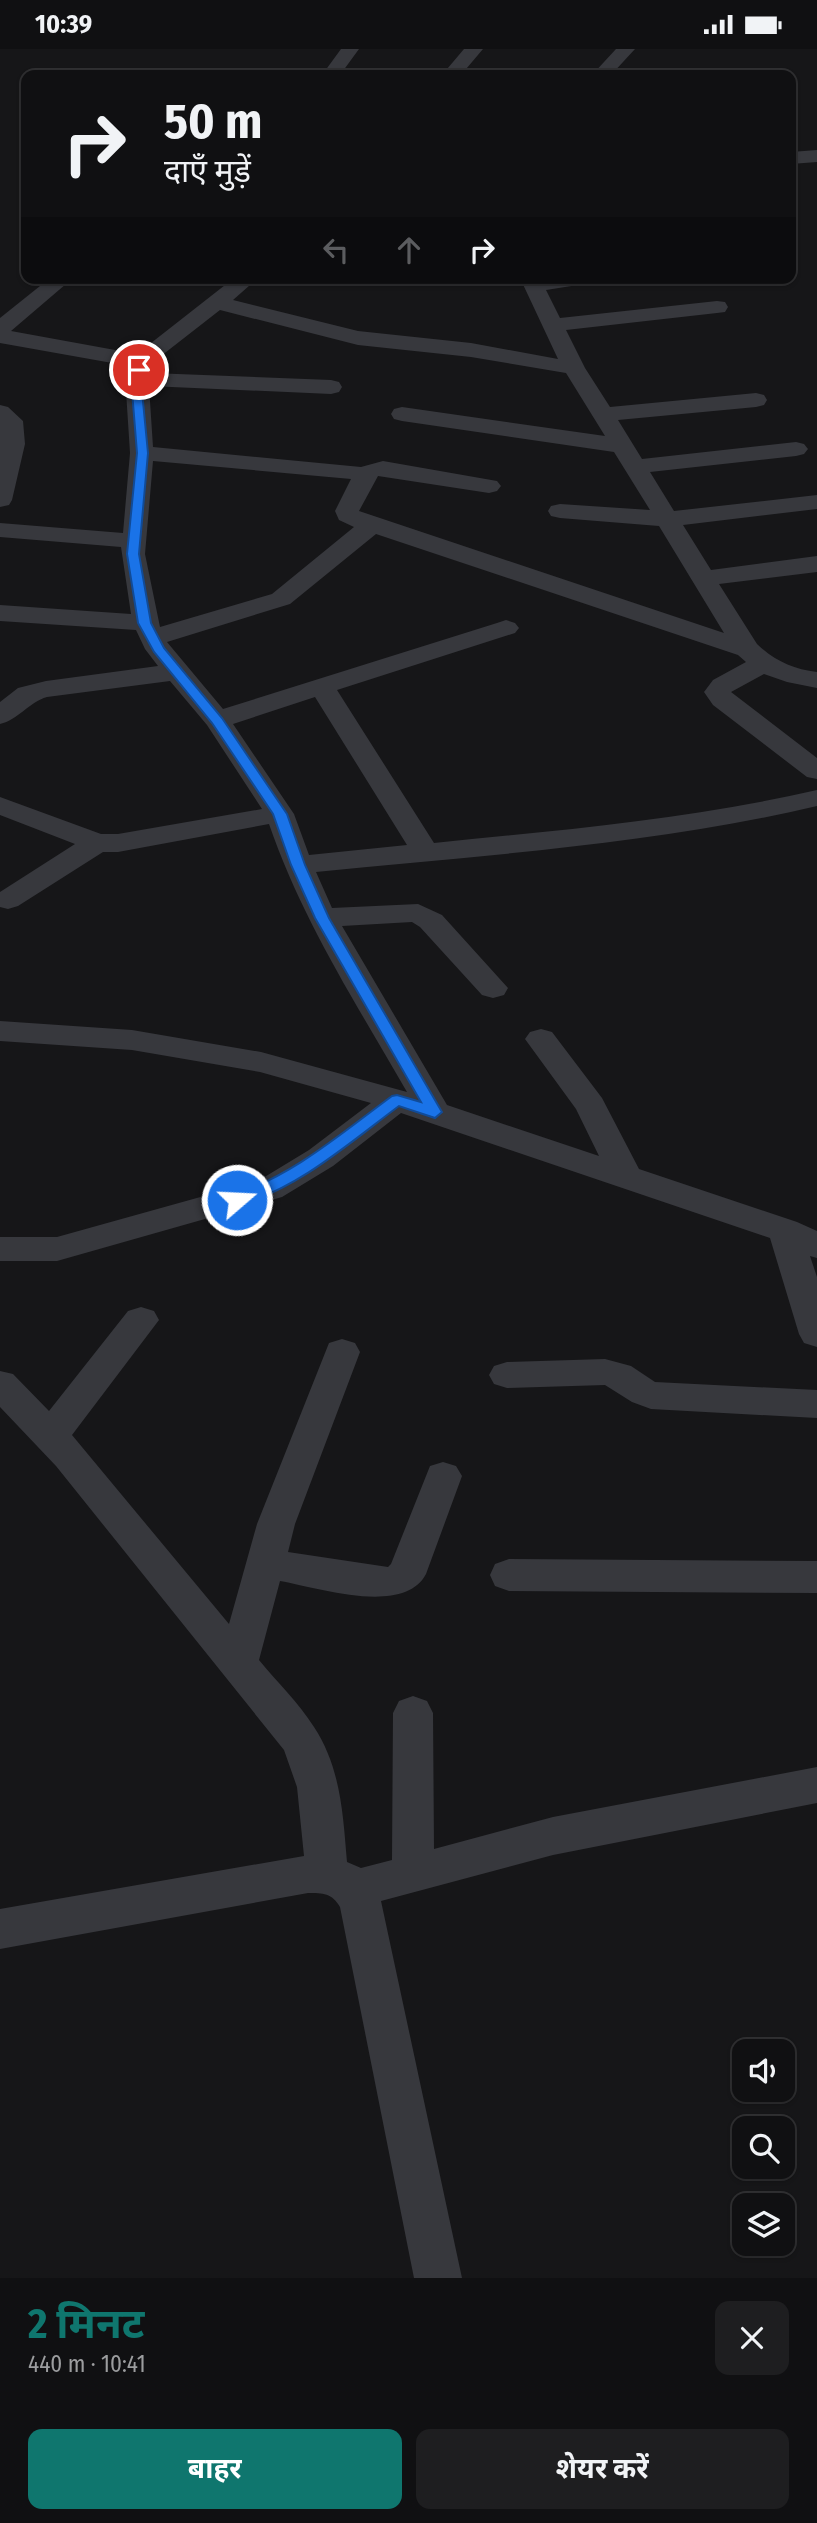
<!DOCTYPE html>
<html lang="hi">
<head>
<meta charset="utf-8">
<style>
	:root { --surface:#101012; --page:#1e1e20; --text:#f1f3f6; --muted:#9c9d9f; --line:#303032; --accent:#0f766e }
	body { margin:0; font-family:"Fira Sans Condensed","Noto Sans Devanagari",sans-serif; background:var(--page); color:var(--text); height:100vh; display:flex; flex-direction:column; font-size:26px; white-space:nowrap }
	* { box-sizing:border-box; margin:0 }
	p { font-size:23px; color:var(--muted) }
	.icon { flex:none; width:38px; height:38px; fill:none; stroke:currentColor; stroke-width:2; stroke-linecap:round; stroke-linejoin:round }
	.map { position:relative; height:2229px; overflow:hidden }
	.panel { display:flex; flex-direction:column; background:var(--surface); flex:1 }
	.panel>* { flex:none }
	.top-card { position:absolute; left:21px; top:21px; width:775px; height:214px; border-radius:14px; box-shadow:0 2px 5px #0004,0 0 0 2px var(--line); background:#101012; color:var(--text); overflow:hidden }
	.controls { position:absolute; left:732px; top:1990px; display:grid; gap:14px }
	.controls a { display:grid; place-items:center; width:63px; height:63px; border-radius:14px; background:var(--surface); box-shadow:0 2px 5px #0004,0 0 0 2px var(--line); font-size:35px }
	.pin { position:absolute; display:grid; place-items:center; width:60px; height:60px; color:#fff; margin:-30px; border:4px solid #fff; border-radius:50%; box-shadow:0 2px 7px #0007 }
	.me { position:absolute; width:77px; margin:-38px; rotate:71deg; stroke-linejoin:round; filter:drop-shadow(0 0 5px #0008) }
	.turn { display:flex; align-items:center; gap:24px; height:147px; padding:0 28px; font-size:32px }
	.turn .icon { width:91px; height:91px; stroke-width:2.5 }
	.turn b { display:block; font-size:49px; line-height:60px }
	.lanes { display:flex; align-items:center; height:66px; padding:0 28px; background:#0003; justify-content:center; gap:35px; direction:ltr }
	.lanes .off { opacity:.35 }
	.round { display:grid; place-items:center; flex:none; width:74px; height:74px; border-radius:14px; background:var(--page) }
	.headline { display:flex; align-items:center; justify-content:space-between; height:119px; padding:0 28px }
	h1 { font-size:42px; font-weight:700; line-height:52px; color:var(--accent) }
	.action { display:flex; gap:14px; margin-top:auto; padding:14px 28px }
	.action a { flex:1; height:80px; border-radius:14px; background:var(--accent); color:#fff; font-size:28px; font-weight:700; line-height:80px; text-align:center }
	.action a+a { background:var(--page); color:var(--text) }
	.status { display:flex; justify-content:space-between; align-items:center; height:49px; padding:0 35px; background:var(--surface); direction:ltr }
	.status svg { height:19px; fill:currentColor }
	.map>svg:first-child { display:block }
	.lines { fill:none; stroke-linecap:round; stroke-linejoin:round }
	.minor { fill:#37383d; fill-rule:evenodd }
	.route { fill:#1a73e8; stroke:#114b97; stroke-width:2 }
</style>
</head>
<body>
<div class="status"><b>10:39</b><svg viewBox="0 0 49 12"><path d="M0 12V9h3v3zM5 12V6h3v6zM10 12V3h3v9zM15 12V0h3v12zM26 1h20v11H26zM47 4h2v5h-2z"/></svg></div>
<div class="map">
<svg width="817" height="2229" viewBox="0 0 817 2229">
	<rect width="100%" height="100%" fill="#161618"/>
	<g class="lines">
		<path class="minor" d="M 341,0 L 359,0 L 340,26 L 322,26 Z
			M 464,0 L 483,0 L 461,26 L 442,26 Z
			M 616,0 L 635,0 L 611,26 L 592,26 Z
			M 817,101 L 817,113 L 791,115 L 791,103 Z
			M 50,229 L 73,229 L 11,282 L 137,305 L 234,229 L 258,229 L 233,251 L 358,282 L 471,294 L 558,310 L 520,229 L 600,229 L 597,233 L 546,241 L 560,269 L 717,252 L 725,253 L 728,258 L 725,263 L 717,264 L 566,281 L 585,319 L 610,358 L 756,344 L 764,346 L 767,351 L 764,356 L 756,358 L 618,371 L 642,410 L 796,393 L 804,395 L 808,400 L 804,405 L 796,407 L 650,423 L 674,462 L 817,446 L 817,460 L 683,476 L 711,521 L 817,507 L 817,523 L 719,535 L 757,595 C 775,612 793,620 817,623 L 817,639 L 787,633 L 764,625 L 731,643 L 817,709 L 817,730 L 807,728 L 713,656 L 704,643 L 713,631 L 746,613 L 738,606 L 376,485 L 290,555 L 167,593 L 223,660 L 497,574 L 506,571 L 515,574 L 519,579 L 515,584 L 337,641 L 434,794 C 562,781 691,770 817,741 L 817,757 C 653,796 483,806 316,823 L 332,859 L 418,855 L 442,866 L 508,939 L 504,946 L 493,949 L 482,946 L 420,878 L 412,873 L 342,877 L 447,1056 L 599,1107 L 576,1060 L 525,990 L 530,983 L 541,980 L 552,983 L 602,1049 L 639,1120 L 797,1173 L 817,1182 L 817,1209 L 810,1207 L 817,1228 L 817,1298 L 804,1294 L 799,1285 L 770,1189 L 401,1064 L 333,1117 L 282,1148 L 57,1212 L 0,1212 L 0,1188 L 57,1188 L 258,1132 L 309,1101 L 371,1054 L 260,1023 L 132,1001 L 0,992 L 0,972 L 132,981 L 261,1003 L 407,1043 C 357,956 302,871 269,775 L 118,803 L 103,803 L 18,857 L 8,860 L 0,858 L 0,843 L 75,795 L 0,766 L 0,748 L 101,785 L 118,785 L 262,760 L 207,676 L 170,632 L 47,648 C 29,653 18,671 0,675 L 0,653 L 18,639 L 46,632 L 158,617 L 145,600 L 136,581 L 0,572 L 0,556 L 131,565 L 121,498 L 0,488 L 0,474 L 123,484 L 130,404 L 126,342 L 129,317 L 0,294 L 0,269 ZM 220,261 L 358,296 L 471,308 L 566,324 L 605,387 L 402,358 L 394,360 L 391,365 L 394,370 L 402,372 L 614,403 L 650,461 L 560,455 L 551,457 L 548,462 L 551,467 L 560,469 L 659,477 L 724,584 L 359,462 L 378,427 L 489,444 L 497,442 L 501,437 L 497,432 L 383,412 L 361,418 L 153,398 L 149,337 L 331,345 L 339,343 L 342,338 L 339,333 L 331,331 L 151,324 L 152,314 ZM 153,412 L 351,430 L 335,462 L 339,471 L 354,478 L 272,545 L 160,578 L 145,505 ZM 315,648 L 407,796 L 309,806 L 294,765 L 233,675 Z
			M 0,356 L 8,358 L 23,372 L 25,395 L 12,451 L 9,456 L 0,458 Z
			M 141,1258 L 154,1262 L 159,1271 L 72,1386 L 229,1575 L 257,1475 L 329,1294 L 342,1290 L 355,1294 L 360,1303 L 295,1475 L 288,1503 L 388,1518 L 391,1515 L 430,1417 L 443,1413 L 456,1417 L 462,1427 L 426,1525 C 404,1567 319,1539 280,1532 L 259,1611 C 277,1633 299,1654 314,1678 C 341,1719 343,1766 347,1813 L 361,1819 L 392,1811 L 393,1664 L 399,1652 L 413,1647 L 427,1652 L 433,1664 L 434,1800 L 553,1768 L 817,1718 L 817,1754 L 553,1806 L 381,1852 L 462,2229 L 414,2229 L 340,1858 C 332,1844 323,1844 308,1844 L 0,1900 L 0,1860 L 304,1807 L 297,1738 L 284,1701 L 56,1417 L 0,1358 L 0,1322 L 13,1325 L 49,1362 L 128,1262 Z
			M 605,1310 L 631,1317 L 655,1333 L 817,1341 L 817,1369 L 651,1360 L 632,1353 L 605,1336 L 507,1339 L 494,1335 L 489,1326 L 494,1317 L 507,1313 Z
			M 509,1510 L 817,1512 L 817,1544 L 509,1542 L 495,1537 L 490,1526 L 495,1515 Z"/>
	</g>
	<path class="route" d="M 139,318 L 144,321 L 142,342 L 148,404 L 139,505 L 151,574 L 164,599 L 222,669 L 287,765 L 305,816 L 329,869 L 442,1063 L 435,1069 L 399,1057 C 348,1095 299,1139 237,1157 L 229,1151 L 231,1147 C 294,1126 339,1086 392,1047 L 397,1046 L 421,1053 L 315,869 L 291,816 L 273,765 L 212,674 L 154,603 L 138,574 L 127,505 L 137,404 L 132,342 L 133,321 Z"/>
</svg>
<div class="controls">
<a><svg class="icon" aria-label="sound" viewBox="0 0 24 24"><path d="M4 9h4l5-4v14l-5-4H4zM17 9q2 3 0 6"/></svg></a>
<a><svg class="icon" aria-label="search" viewBox="0 0 24 24"><circle cx="10" cy="10" r="6"/><path d="M15 15l6 6"/></svg></a>
<a><svg class="icon" aria-label="layers" viewBox="0 0 24 24"><path d="M12 4l9 5-9 5-9-5zM3 14l9 5 9-5"/></svg></a>
</div>
<div class="pin" style="left:139px;top:321px;background:#d93025"><svg class="icon" aria-label="arrive" viewBox="0 0 24 24"><path d="M6 21V4h12l-3 4 3 4H6"/></svg></div>
<svg class="me" style="left:237px;top:1151px" viewBox="-20 -20 40 40"><circle r="17" fill="#1a73e8" stroke="#fff" stroke-width="3"/><path d="M0-11L8 9 0 5-8 9z" fill="#fff"/></svg>
<div class="top-card">
<div class="turn"><svg class="icon" aria-label="right" viewBox="0 0 24 24"><path d="M7 20v-9h11M14 6l5 5-5 5"/></svg><div><b>50 m</b>दाएँ मुड़ें</div></div>
<div class="lanes"><svg class="icon off" aria-label="left" viewBox="0 0 24 24"><path d="M17 20v-9H6M10 6l-5 5 5 5"/></svg><svg class="icon off" aria-label="ahead" viewBox="0 0 24 24"><path d="M12 20V5M6 11l6-6 6 6"/></svg><svg class="icon" aria-label="right" viewBox="0 0 24 24"><path d="M7 20v-9h11M14 6l5 5-5 5"/></svg></div>
</div>
</div>
<section class="panel">
<div class="headline"><div><h1>2 मिनट</h1><p>440 m · 10:41</p></div><a class="round"><svg class="icon" aria-label="close" viewBox="0 0 24 24"><path d="M6 6l12 12M18 6L6 18"/></svg></a></div>
<div class="action"><a>बाहर</a><a>शेयर करें</a></div>
</section>
</body>
</html>
